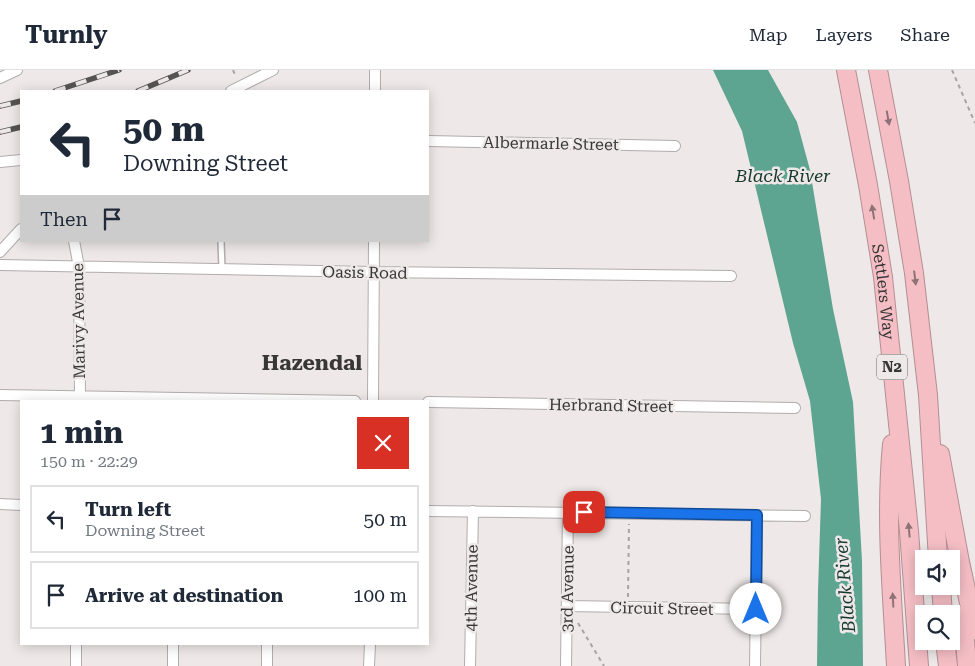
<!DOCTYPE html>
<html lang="en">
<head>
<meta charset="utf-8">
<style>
	:root { --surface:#fff; --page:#f2f2f3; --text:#1f2937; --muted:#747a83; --line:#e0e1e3 }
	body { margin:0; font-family:"Roboto Serif",serif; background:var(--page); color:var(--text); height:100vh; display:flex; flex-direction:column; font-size:19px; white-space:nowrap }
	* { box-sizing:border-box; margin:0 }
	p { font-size:16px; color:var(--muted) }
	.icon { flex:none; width:28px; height:28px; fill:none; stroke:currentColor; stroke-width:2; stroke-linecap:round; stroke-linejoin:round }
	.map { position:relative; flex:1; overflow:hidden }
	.side { position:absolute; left:20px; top:330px; width:409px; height:245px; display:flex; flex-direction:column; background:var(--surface); border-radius:0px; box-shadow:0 2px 12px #0003 }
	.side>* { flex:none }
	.top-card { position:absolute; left:20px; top:20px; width:409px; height:152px; border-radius:0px; box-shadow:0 2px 12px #0003; background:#fff; color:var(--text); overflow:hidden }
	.buttons { position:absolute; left:915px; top:480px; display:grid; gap:10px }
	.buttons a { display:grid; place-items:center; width:45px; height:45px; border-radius:0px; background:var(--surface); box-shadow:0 2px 12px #0003; font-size:25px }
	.pin { position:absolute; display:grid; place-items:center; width:42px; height:42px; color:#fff; margin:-21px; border-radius:10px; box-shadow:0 2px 8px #0006 }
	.me { position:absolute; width:55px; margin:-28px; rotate:0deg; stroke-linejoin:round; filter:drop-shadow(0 0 4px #0008) }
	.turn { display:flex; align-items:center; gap:18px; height:105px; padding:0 20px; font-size:22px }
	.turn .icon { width:65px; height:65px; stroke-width:2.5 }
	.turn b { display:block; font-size:35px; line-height:42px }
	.then { display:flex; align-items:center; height:48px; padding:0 20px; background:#0003; gap:10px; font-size:19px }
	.round { display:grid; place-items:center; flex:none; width:52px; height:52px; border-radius:0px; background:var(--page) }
	.overview { display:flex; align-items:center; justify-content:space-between; height:85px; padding:0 20px }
	h1 { font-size:30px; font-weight:700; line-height:38px }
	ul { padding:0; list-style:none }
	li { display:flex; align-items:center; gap:15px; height:68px; margin:0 10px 8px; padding:0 10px; border:2px solid var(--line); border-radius:0px }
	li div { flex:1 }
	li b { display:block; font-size:19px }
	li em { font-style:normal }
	header { display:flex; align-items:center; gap:30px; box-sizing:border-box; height:70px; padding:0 25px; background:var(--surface); border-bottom:1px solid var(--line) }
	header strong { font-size:24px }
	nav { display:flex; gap:28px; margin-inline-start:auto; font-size:18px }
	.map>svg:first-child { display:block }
	.water { fill:#5da591 }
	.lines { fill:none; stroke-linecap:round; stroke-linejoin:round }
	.service-casing { stroke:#b2acac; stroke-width:8 }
	.minor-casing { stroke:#b2acac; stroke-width:12 }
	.motorway-casing { stroke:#b38e93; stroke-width:20 }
	.path { stroke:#a8a4a4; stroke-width:2; stroke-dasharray:4 4; stroke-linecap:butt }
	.service { stroke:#fff; stroke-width:5 }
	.minor { stroke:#fff; stroke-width:10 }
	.motorway { stroke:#f5bec5; stroke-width:18 }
	.rail-casing { stroke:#565353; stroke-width:5.5 }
	.rail { stroke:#eee8e8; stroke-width:4; stroke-dasharray:11; stroke-linecap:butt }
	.oneway { fill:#8d7376 }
	.route-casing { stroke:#114b97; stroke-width:12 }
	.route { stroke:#1a73e8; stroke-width:9 }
	.labels { text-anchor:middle; stroke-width:5; stroke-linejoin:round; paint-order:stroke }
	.shield { fill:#eee8e8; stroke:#6f6b6b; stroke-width:1 }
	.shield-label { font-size:15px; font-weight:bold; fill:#383636 }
	.street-label { font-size:16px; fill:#383636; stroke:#eee8e8 }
	.water-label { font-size:18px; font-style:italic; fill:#16382f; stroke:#eee8e8 }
	.district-label { font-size:21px; font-weight:bold; fill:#383636; stroke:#eee8e8 }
</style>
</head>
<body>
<header>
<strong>Turnly</strong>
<nav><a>Map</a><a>Layers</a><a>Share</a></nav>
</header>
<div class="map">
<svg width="975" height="596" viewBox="0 0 975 596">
	<rect width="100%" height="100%" fill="#eee8e8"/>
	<path class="water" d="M 713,0 L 768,0 L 797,52 L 810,100 L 833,239 L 853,332 L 862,491 L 863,596 L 817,596 L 818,521 L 821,429 L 810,331 L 793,273 L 742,61 Z"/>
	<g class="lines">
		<defs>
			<path id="service" d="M 221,171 L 222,199"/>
			<path id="minor" d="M 0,8 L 17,0
				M 231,21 L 273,0
				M 375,21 L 375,0
				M 428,71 L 675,76
				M 0,92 L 21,90
				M 74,171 L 79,197 L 80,331
				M 0,182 L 21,159
				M 0,195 L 374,202 L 731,206
				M 0,325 L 355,331
				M 373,331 L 374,171
				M 428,332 L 795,338
				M 0,434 L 21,435
				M 428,441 L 805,446
				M 567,536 L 756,539
				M 76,596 L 76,574
				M 173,596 L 173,574
				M 267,596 L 267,574
				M 369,596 L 370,574
				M 470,596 L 473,441
				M 566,596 L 568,442
				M 755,596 L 757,445"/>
			<g id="motorway">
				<path id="s1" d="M 846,0 L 868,115 L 883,207 L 909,461 L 919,596"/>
				<path d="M 878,0 L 899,111 L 914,203 L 928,325 L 938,489"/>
				<path d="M 892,374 C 885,448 892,522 896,596"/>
				<path d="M 940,384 L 960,492 L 975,560"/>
				<path d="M 941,516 L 943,544"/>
				<path d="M 963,545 L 967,596"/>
				<path d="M 945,571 L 948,596"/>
			</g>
		</defs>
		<use href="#service" class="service-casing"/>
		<use href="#minor" class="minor-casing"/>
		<use href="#motorway" class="motorway-casing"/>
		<path class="path" d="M 233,0 L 236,7
			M 952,0 L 975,53
			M 628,527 L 629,454
			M 578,553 L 604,596"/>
		<use href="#service" class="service"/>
		<use href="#minor" class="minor"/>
		<use href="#motorway" class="motorway"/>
		<defs>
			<path id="rail" d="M 55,21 L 119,0
				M 138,21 L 188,0
				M 0,36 L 21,31
				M 0,62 L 21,57"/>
		</defs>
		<use href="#rail" class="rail-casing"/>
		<use href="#rail" class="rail"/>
	</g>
	<defs><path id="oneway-solid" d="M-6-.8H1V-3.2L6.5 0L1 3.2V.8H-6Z" transform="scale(1.25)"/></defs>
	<g class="oneway">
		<use href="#oneway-solid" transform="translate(888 48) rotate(80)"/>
		<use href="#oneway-solid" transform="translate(873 142) rotate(-99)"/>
		<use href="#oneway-solid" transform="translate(915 208) rotate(83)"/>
		<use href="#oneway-solid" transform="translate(909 460) rotate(-95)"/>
		<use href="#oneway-solid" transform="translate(893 530) rotate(-93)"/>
	</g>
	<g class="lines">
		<defs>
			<path id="route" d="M 584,442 L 757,445 L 756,539"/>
		</defs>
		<use href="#route" class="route-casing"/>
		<use href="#route" class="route"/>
	</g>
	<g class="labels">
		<rect class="shield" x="877" y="284.5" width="30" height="25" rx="4"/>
		<g class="shield-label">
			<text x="892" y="302">N2</text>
		</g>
		<g class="street-label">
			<text transform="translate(551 73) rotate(1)" y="6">Albermarle Street</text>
			<text transform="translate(365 202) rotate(1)" y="6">Oasis Road</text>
			<text dy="6" stroke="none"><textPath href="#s1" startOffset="225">Settlers Way</textPath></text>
			<text transform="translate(78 251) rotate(-91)" y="6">Marivy Avenue</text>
			<text transform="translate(611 335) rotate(1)" y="6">Herbrand Street</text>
			<text transform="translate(471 518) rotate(-89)" y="6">4th Avenue</text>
			<text transform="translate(567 519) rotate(-89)" y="6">3rd Avenue</text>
			<text transform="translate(662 538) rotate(1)" y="6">Circuit Street</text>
		</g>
		<g class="water-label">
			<text x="783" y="112">Black River</text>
			<text transform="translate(845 515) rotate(-95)" y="6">Black River</text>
		</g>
		<g class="district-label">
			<text x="312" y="300">Hazendal</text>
		</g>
	</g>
</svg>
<div class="buttons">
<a><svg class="icon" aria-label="sound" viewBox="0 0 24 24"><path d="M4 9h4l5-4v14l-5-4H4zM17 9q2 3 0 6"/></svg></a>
<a><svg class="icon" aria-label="search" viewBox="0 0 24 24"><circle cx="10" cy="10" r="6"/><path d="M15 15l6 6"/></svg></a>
</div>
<div class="pin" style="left:584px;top:442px;background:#d93025"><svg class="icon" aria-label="arrive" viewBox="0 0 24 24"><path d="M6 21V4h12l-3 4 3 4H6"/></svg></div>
<svg class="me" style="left:756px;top:539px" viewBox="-20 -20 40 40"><circle r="19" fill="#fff"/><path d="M0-13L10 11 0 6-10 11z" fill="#1a73e8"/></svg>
<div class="top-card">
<div class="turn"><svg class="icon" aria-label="left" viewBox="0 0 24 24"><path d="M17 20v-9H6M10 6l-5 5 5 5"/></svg><div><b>50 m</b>Downing Street</div></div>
<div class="then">Then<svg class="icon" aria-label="arrive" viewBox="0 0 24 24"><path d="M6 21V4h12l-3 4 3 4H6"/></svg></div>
</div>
<section class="side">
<div class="overview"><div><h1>1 min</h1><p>150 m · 22:29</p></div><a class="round" style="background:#d93025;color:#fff"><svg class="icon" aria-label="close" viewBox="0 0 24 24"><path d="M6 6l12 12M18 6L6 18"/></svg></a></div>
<ul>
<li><svg class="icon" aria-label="left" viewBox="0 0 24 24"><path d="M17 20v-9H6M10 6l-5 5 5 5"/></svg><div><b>Turn left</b><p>Downing Street</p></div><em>50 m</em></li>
<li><svg class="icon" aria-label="arrive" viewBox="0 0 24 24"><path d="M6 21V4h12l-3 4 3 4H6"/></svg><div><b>Arrive at destination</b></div><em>100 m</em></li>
</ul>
</section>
</div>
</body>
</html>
